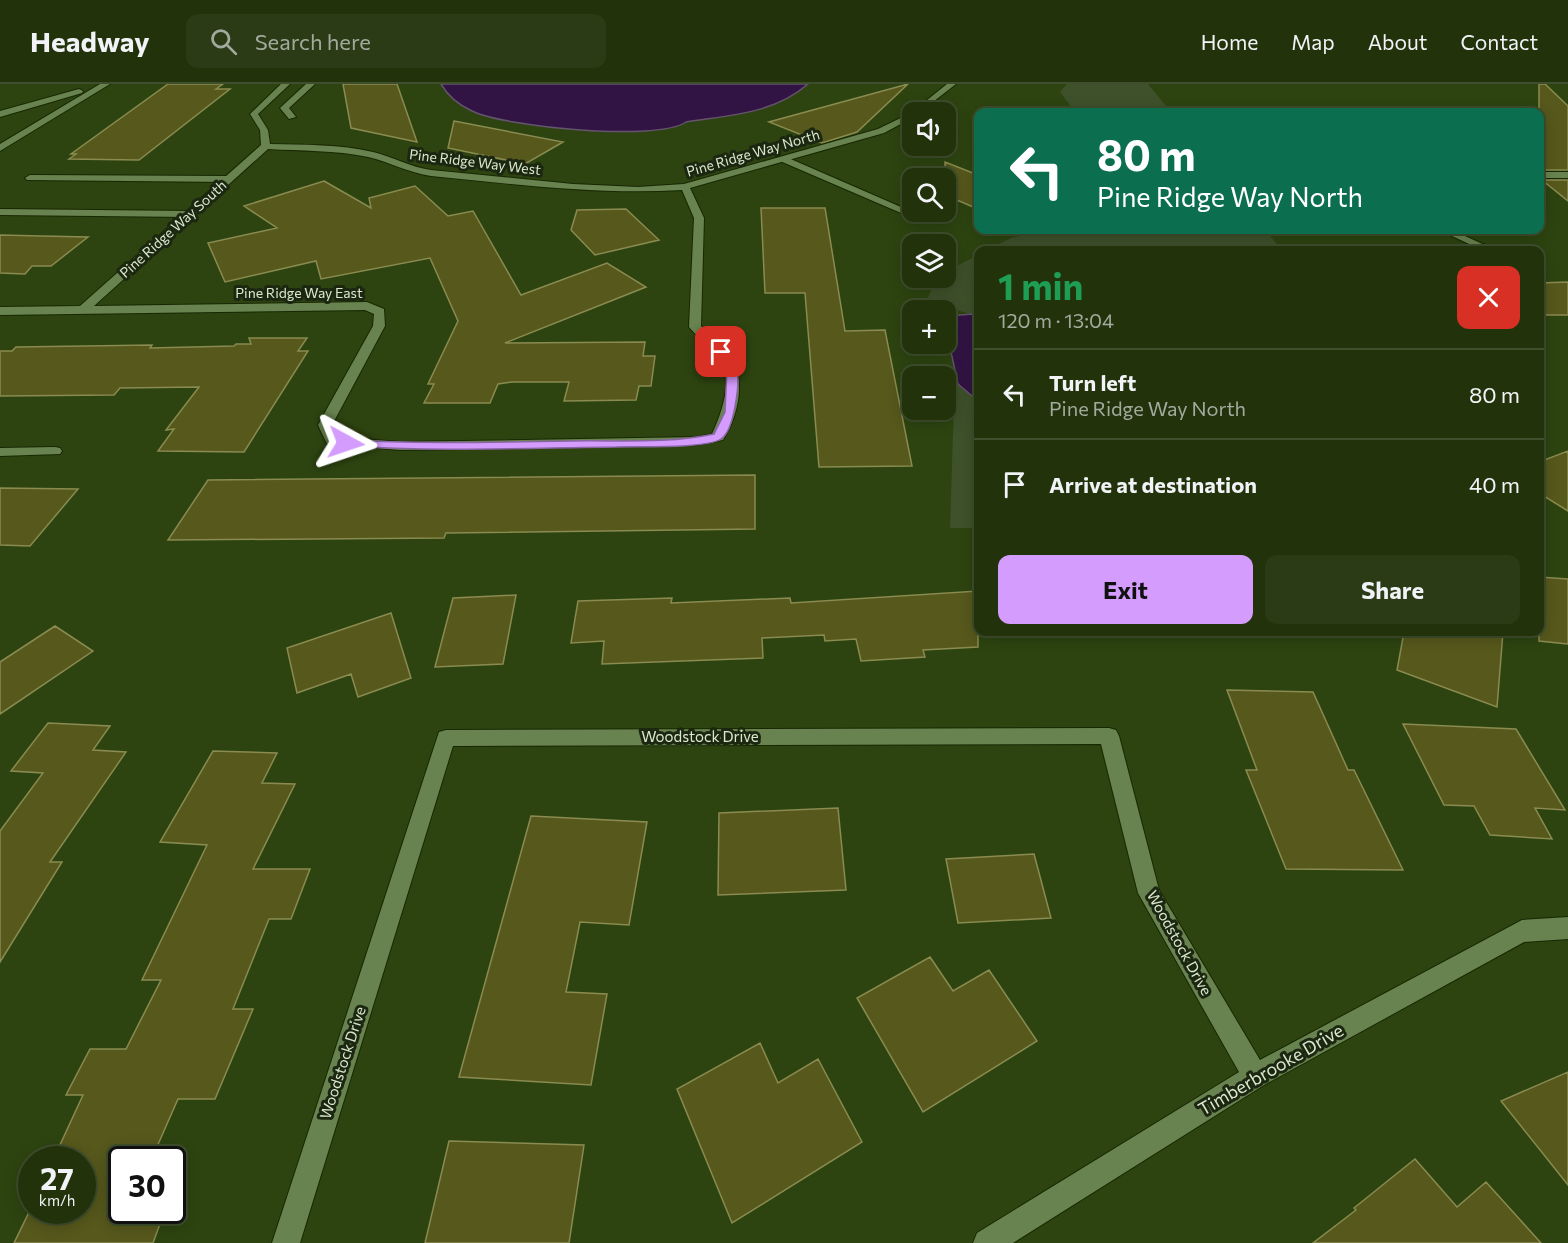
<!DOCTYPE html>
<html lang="en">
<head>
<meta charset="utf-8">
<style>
	:root { --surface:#22330c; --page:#2a3b15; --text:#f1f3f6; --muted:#a2aa9d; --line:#3f4e2d; --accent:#d49cfc }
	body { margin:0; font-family:Commissioner,sans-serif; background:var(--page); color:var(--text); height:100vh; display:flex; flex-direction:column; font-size:22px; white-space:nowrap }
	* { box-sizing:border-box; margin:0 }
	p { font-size:20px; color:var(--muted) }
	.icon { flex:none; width:33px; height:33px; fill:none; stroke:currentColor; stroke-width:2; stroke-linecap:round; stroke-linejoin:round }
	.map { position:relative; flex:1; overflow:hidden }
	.side { position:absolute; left:974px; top:162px; width:570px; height:390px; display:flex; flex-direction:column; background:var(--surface); border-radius:12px; box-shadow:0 3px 15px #0003,0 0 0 2px var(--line) }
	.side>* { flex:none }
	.top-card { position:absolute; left:974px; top:24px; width:570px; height:126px; border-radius:12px; box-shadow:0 3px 15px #0003,0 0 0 2px var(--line); background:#0b6e4f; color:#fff; overflow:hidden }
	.controls { position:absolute; left:902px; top:18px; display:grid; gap:12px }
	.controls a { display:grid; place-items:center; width:54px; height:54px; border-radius:12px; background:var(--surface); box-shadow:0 3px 15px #0003,0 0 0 2px var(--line); font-size:30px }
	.speed { position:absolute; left:18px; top:1062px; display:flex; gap:12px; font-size:30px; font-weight:700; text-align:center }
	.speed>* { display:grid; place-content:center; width:78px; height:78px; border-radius:50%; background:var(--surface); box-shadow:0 3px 15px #0003,0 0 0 2px var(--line); line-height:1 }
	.speed small { font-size:15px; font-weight:400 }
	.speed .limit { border:3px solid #111; border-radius:9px; background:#fff; color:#111 }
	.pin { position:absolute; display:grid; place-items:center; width:51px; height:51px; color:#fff; margin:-26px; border-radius:12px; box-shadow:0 3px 9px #0006 }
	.me { position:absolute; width:66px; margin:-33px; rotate:95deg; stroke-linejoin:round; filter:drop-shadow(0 0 4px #0008) }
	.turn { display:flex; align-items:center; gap:21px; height:126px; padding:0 24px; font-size:27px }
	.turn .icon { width:78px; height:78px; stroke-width:2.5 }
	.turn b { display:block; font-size:42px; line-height:51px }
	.round { display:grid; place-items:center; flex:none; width:63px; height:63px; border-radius:12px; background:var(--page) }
	.head { display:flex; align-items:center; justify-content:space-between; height:102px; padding:0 24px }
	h1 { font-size:36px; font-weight:700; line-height:45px; color:#1e9e55 }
	.action { display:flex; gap:12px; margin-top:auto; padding:12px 24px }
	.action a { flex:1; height:69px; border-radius:12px; background:var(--accent); color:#111; font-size:24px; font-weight:700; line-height:69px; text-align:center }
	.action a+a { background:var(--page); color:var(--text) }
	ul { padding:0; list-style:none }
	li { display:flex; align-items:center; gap:18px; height:90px; padding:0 24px; border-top:2px solid var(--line) }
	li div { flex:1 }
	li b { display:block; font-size:22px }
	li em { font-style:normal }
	header { display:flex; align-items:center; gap:36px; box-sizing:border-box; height:84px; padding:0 30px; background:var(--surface); border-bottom:2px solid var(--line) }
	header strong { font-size:28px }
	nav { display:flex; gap:33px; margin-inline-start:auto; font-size:21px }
	.search { width:420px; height:54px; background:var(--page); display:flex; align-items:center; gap:15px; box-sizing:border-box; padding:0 21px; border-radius:12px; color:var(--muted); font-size:22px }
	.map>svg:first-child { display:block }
	.green { fill:#3e512b }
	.water { fill:#321444; stroke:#64546d; stroke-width:1.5 }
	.building { fill:#57581c; stroke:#898b50; stroke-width:1.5 }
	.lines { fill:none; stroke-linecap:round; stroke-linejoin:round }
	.lane-casing { stroke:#182802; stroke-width:2 }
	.street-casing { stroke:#182802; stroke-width:2 }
	.lane { fill:#68834f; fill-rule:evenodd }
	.street { fill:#68834f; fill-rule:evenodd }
	.route { fill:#d49cfc; stroke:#8a65a4; stroke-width:1.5 }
	.labels { text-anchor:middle; stroke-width:6; stroke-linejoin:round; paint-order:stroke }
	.far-street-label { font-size:14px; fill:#dae9cd; stroke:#1c2711 }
	.street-label { font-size:15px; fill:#dae9cd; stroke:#1c2711 }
	.near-street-label { font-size:18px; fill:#dae9cd; stroke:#1c2711 }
</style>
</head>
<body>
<header>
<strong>Headway</strong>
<div class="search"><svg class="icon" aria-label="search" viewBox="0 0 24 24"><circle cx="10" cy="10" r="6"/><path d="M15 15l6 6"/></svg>Search here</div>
<nav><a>Home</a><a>Map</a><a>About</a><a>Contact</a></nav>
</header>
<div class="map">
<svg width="1568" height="1159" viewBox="0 0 1568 1159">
	<rect width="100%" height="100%" fill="#2d4410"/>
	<path class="green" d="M 1067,0 L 1148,0 L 1171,28 L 1075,28 L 1060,8 Z
		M 1047,146 L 1265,146 L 1282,166 L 987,166 L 1011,154 Z
		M 978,171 L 978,232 L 926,218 L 937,194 L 945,194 L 945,188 Z
		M 955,288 L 958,300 L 978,317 L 978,444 L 950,444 Z"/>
	<path class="water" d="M 441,0 L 808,0 C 774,30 729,31 686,38 C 657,58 505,43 472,27 C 459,21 448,12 441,0 Z
		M 972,230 L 978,232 L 978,317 L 958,300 L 951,268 L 950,255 L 957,244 L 945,240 L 945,234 L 949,232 Z"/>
	<path class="building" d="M 168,0 L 223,0 L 216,5 L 230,5 L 139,76 L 69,75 L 76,70 L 71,70 Z
		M 343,0 L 397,0 L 417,58 L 351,44 Z
		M 908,0 L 857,48 L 822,59 L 769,38 Z
		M 1539,0 L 1545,0 L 1568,22 L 1568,86 L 1539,86 Z
		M 454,37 L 563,58 L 525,80 L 448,64 Z
		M 945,78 L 978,91 L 978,125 L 945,111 Z
		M 1542,96 L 1568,96 L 1568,117 Z
		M 324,97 L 371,124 L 369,114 L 415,102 L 448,132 L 473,127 L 521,211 L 607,179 L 646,203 L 505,259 L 645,258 L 643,272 L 655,272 L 651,302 L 639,302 L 636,316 L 564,317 L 569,298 L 512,298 L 498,300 L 490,319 L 424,319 L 434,300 L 428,300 L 458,237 L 430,174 L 321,195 L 316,177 L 225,198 L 208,159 L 277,144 L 244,122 Z
		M 761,124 L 825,124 L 845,247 L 885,246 L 912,382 L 819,383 L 805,209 L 765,209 Z
		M 626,125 L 659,156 L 595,171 L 571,146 L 577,126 Z
		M 0,151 L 41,152 L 88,153 L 51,182 L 32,182 L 25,190 L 0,189 Z
		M 1568,198 L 1568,231 L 1539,231 L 1539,199 Z
		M 249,254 L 307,254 L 298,267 L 308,267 L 244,368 L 158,367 L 174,345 L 166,346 L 199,303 L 120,304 L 114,311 L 0,312 L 0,267 L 12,267 L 16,263 L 152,261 L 150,264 L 234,262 L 236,260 L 251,260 Z
		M 1568,367 L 1568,427 L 1539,409 L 1539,378 Z
		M 755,391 L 755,445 L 446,449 L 444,454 L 168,456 L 208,396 Z
		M 0,404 L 78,405 L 30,462 L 0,461 Z
		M 1539,493 L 1568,495 L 1568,560 L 1539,557 Z
		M 978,507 L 978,563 L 923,566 L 925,573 L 861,577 L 856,555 L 825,557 L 824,551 L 762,554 L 763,574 L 602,580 L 604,557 L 571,559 L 578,517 L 672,514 L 671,519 L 790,514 L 791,519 Z
		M 516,511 L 503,580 L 435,583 L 453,514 Z
		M 391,529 L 411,594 L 358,613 L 351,590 L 297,609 L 287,564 Z
		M 55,542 L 93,567 L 0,630 L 0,578 Z
		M 1404,548 L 1503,548 L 1497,623 L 1397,586 Z
		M 1227,606 L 1313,608 L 1348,686 L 1354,686 L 1403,786 L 1286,785 L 1246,686 L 1257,686 Z
		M 48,639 L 110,642 L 93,666 L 126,668 L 50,778 L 62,778 L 0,878 L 0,747 L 43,689 L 11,687 Z
		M 1403,640 L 1516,645 L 1565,726 L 1535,724 L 1552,755 L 1490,751 L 1474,722 L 1444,721 Z
		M 213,667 L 277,669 L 262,699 L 295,700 L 253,785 L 310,785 L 291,835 L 269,835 L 233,925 L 253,925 L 215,1015 L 178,1015 L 156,1065 L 122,1064 L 122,1126 L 165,1126 L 153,1159 L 14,1159 L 32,1122 L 32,1126 L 82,1126 L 82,1076 L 53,1076 L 83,1011 L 66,1011 L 90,965 L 126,965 L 161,896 L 142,896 L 207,761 L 160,758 Z
		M 838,724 L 846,806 L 718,811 L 719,729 Z
		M 531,732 L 647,738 L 629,841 L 580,838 L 566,908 L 607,910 L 591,1001 L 459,993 Z
		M 1034,770 L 1051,834 L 958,839 L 946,775 Z
		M 930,873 L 953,907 L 989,886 L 1037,957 L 923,1028 L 857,914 Z
		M 760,959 L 778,999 L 818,975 L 862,1058 L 732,1139 L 677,1005 Z
		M 1568,988 L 1568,1101 L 1501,1017 Z
		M 449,1057 L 584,1061 L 569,1159 L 425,1159 Z
		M 1415,1075 L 1457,1123 L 1486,1098 L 1541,1159 L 1313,1159 L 1356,1126 L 1354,1124 Z"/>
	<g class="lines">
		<defs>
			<path id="lane" d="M 100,0 L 110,0 L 0,67 L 0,60 Z
				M 306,0 L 315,0 L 289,24 L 296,33 L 289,35 L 280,24 Z
				M 79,5 L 83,7 L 82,9 L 0,33 L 0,27 Z
				M 780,73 L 786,73 L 917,130 L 908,132 L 780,77 Z
				M 30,91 L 228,92 L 233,95 L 228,98 L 27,96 L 25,94 Z
				M 0,125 L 190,127 L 195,130 L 190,133 L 0,131 Z"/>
			<path id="street" d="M 281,0 L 290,0 L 258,30 L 268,46 L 270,60 C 304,61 340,60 373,68 C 393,73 410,83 431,86 L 573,100 L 638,103 L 684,100 L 878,45 L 911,29 L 947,0 L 956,0 L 920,28 L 912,28 L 912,34 L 884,49 L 690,104 L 704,134 L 701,242 C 709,251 721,258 728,268 C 747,294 739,330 723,356 L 696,361 L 400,366 L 327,360 L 318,341 L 373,242 L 374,230 L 365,226 L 0,231 L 0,223 L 80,222 L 261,61 L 260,46 L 250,30 ZM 268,65 C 301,67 335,66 368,73 C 390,78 406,88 431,92 C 514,100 598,111 682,106 L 694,134 L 689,243 C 697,253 707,260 716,270 C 735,292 723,326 712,350 L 696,353 L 400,358 L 337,353 L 332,341 L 385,242 L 384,225 L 367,218 L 94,222 Z
				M 1539,88 L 1568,88 L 1568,94 L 1539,94 Z
				M 1439,146 L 1452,146 L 1489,163 L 1484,166 L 1480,165 Z
				M 55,363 L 60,364 L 62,367 L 60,370 L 0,372 L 0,364 Z
				M 1109,644 L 1116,646 L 1119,652 L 1159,806 L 1260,976 L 1522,836 L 1568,833 L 1568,855 L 1524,858 L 1264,1001 L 1013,1159 L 973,1159 L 977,1149 L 1239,988 L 1138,809 L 1101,660 L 453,662 L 300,1159 L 272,1159 L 439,648 L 446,646 Z"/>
		</defs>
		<use href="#lane" class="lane-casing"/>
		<use href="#street" class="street-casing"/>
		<use href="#lane" class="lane"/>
		<use href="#street" class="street"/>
	</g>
	<path class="route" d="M 718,266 L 724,266 C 728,272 735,279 737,285 C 740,300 734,347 721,355 C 706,365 637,362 616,363 C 526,364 436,368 346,362 L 341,359 L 346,356 C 421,360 496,358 571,357 C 618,356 668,360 714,350 L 725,328 L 727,284 L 716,268 Z"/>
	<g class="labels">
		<g class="far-street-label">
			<text transform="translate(753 69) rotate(-16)" y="5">Pine Ridge Way North</text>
			<text transform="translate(475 78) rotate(7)" y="5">Pine Ridge Way West</text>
			<text transform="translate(173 145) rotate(-42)" y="5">Pine Ridge Way South</text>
			<text x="299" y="214">Pine Ridge Way East</text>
		</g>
		<g class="street-label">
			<text x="700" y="658">Woodstock Drive</text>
			<text transform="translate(1179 859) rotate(61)" y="5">Woodstock Drive</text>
			<text transform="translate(343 979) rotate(-72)" y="5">Woodstock Drive</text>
		</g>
		<g class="near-street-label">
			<text transform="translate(1271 986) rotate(-30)" y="6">Timberbrooke Drive</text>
		</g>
	</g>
</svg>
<div class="controls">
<a><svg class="icon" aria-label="sound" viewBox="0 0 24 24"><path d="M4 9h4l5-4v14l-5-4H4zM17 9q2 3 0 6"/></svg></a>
<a><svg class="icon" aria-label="search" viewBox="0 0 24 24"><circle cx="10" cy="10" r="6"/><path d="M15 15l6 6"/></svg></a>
<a><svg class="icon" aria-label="layers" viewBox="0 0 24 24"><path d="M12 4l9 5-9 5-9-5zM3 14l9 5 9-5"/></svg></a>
<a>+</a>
<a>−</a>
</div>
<div class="speed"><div>27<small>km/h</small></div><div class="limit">30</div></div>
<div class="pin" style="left:721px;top:268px;background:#d93025"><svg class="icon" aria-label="arrive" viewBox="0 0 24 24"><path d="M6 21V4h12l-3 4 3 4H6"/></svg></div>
<svg class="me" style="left:346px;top:359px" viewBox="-20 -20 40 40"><path d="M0-17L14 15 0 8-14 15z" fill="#d49cfc" stroke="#fff" stroke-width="4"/></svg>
<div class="top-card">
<div class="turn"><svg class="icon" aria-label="left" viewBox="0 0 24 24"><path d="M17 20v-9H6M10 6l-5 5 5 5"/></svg><div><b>80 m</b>Pine Ridge Way North</div></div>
</div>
<section class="side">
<div class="head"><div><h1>1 min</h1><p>120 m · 13:04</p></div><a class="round" style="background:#d93025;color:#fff"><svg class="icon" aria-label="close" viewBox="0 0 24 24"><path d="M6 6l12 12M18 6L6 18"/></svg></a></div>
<ul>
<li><svg class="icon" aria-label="left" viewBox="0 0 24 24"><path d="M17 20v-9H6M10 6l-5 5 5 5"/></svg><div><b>Turn left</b><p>Pine Ridge Way North</p></div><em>80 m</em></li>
<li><svg class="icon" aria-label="arrive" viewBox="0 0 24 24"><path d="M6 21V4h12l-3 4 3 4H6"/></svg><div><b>Arrive at destination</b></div><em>40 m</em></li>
</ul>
<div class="action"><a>Exit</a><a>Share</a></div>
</section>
</div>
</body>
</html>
